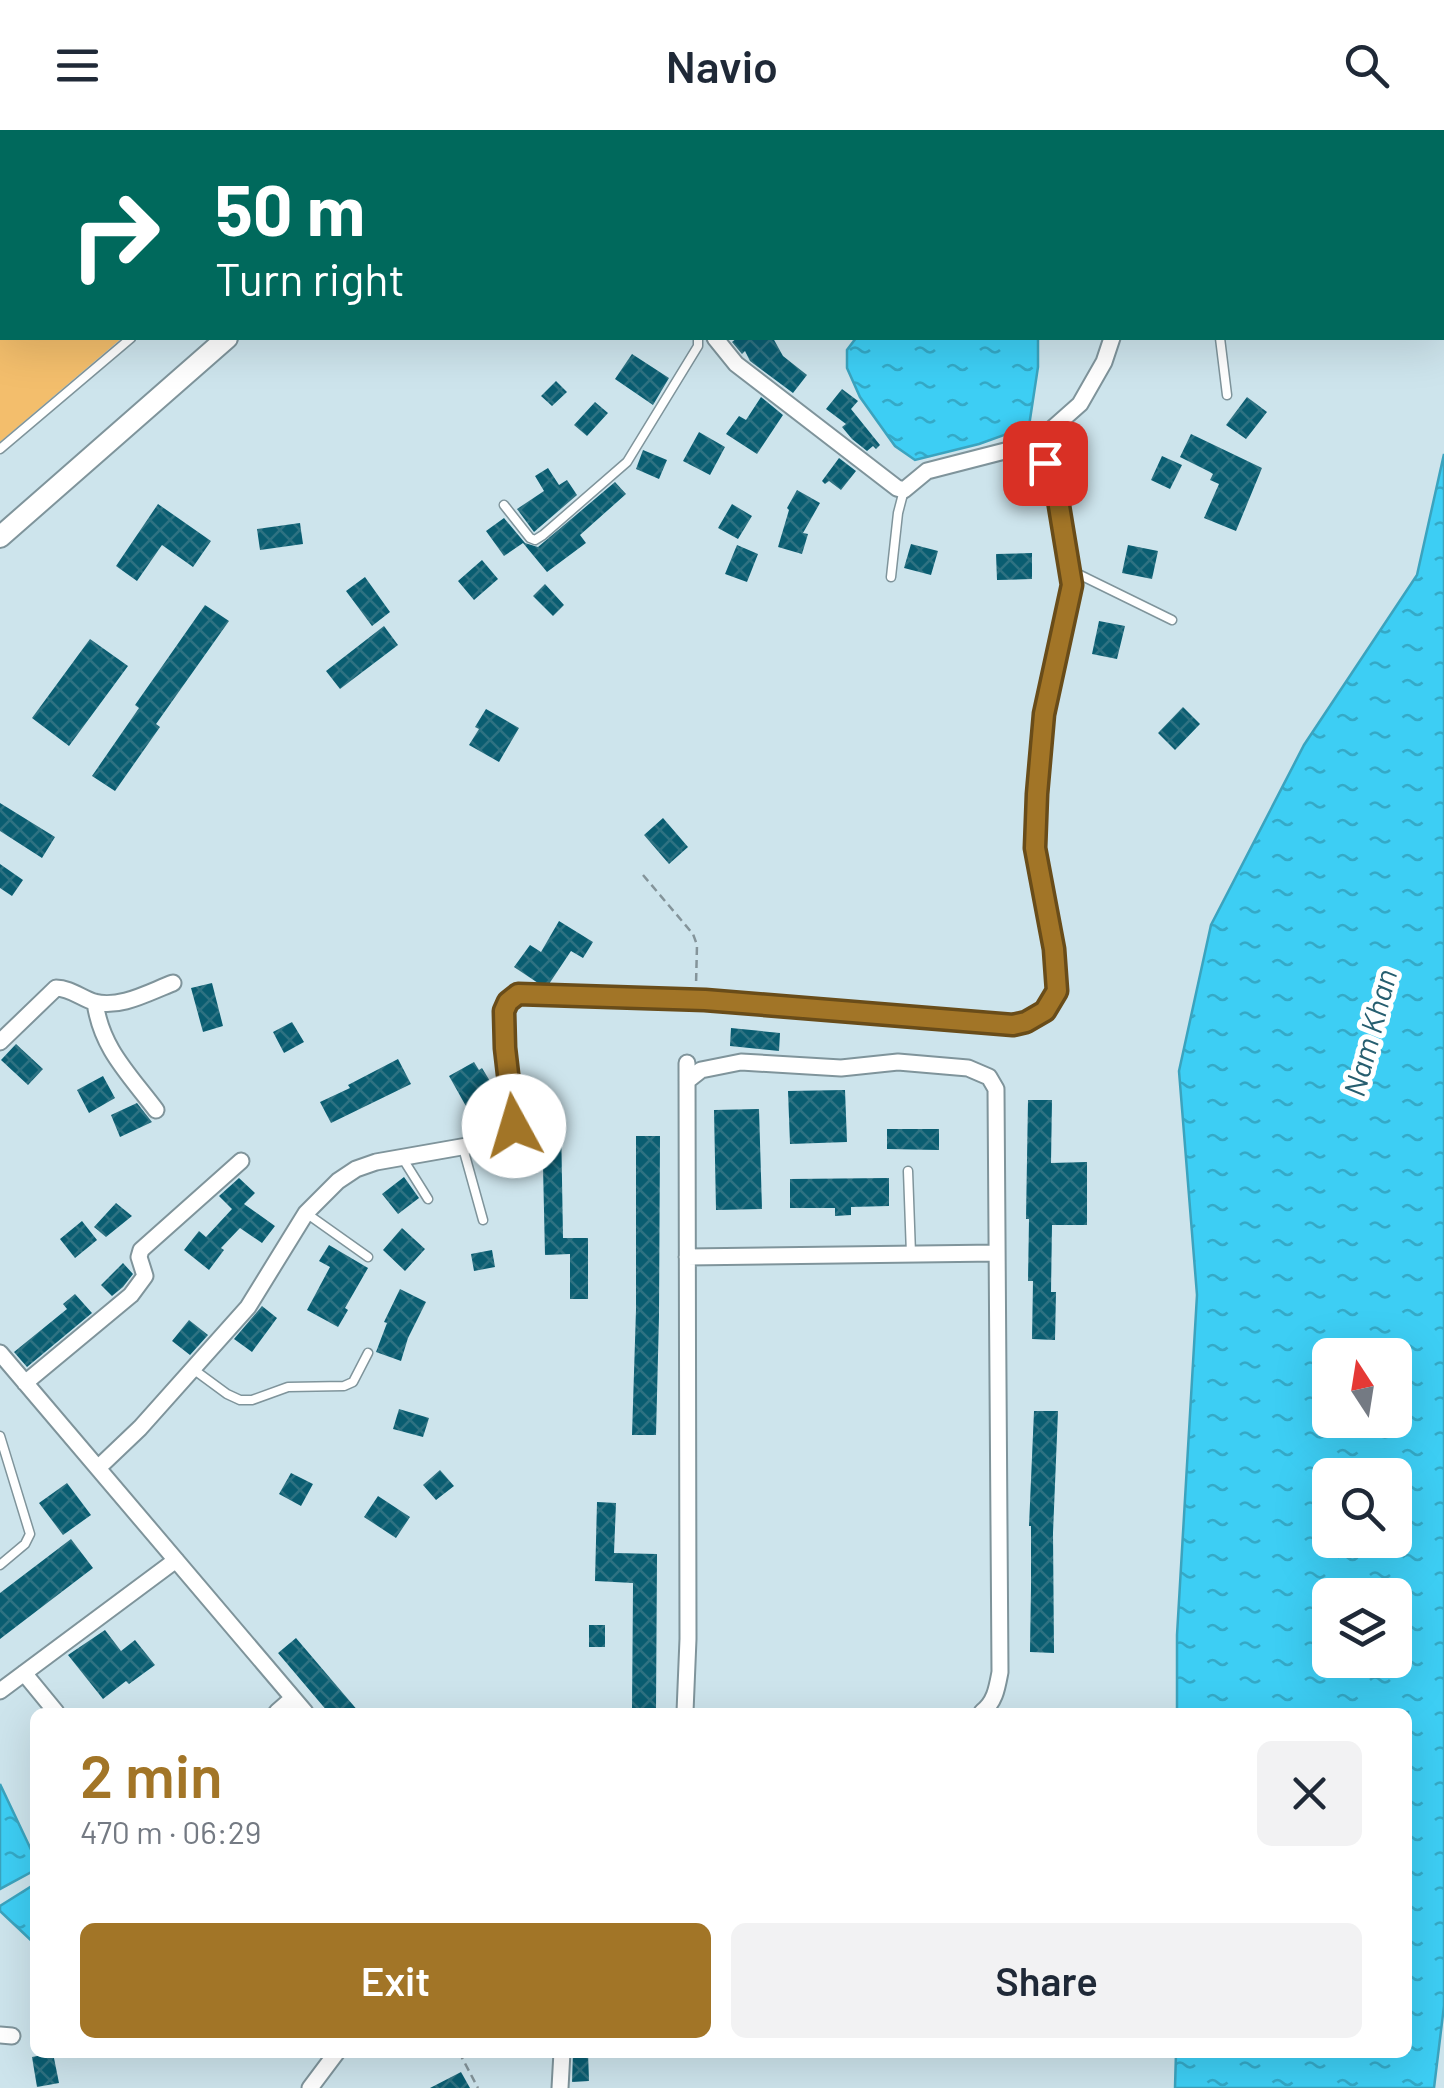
<!DOCTYPE html>
<html lang="en">
<head>
<meta charset="utf-8">
<style>
	:root { --surface:#fff; --page:#f2f2f3; --text:#1f2937; --muted:#747a83; --accent:#a27527 }
	body { margin:0; font-family:Barlow,sans-serif; background:var(--page); color:var(--text); height:100vh; display:flex; flex-direction:column; font-size:38px; white-space:nowrap }
	* { box-sizing:border-box; margin:0 }
	p { font-size:32px; color:var(--muted) }
	.icon { flex:none; width:55px; height:55px; fill:none; stroke:currentColor; stroke-width:2; stroke-linecap:round; stroke-linejoin:round }
	.map { position:relative; flex:1; overflow:hidden }
	.sheet { position:absolute; left:30px; top:1578px; width:1382px; height:350px; display:flex; flex-direction:column; background:var(--surface); border-radius:15px; box-shadow:0 10px 40px #0002 }
	.sheet>* { flex:none }
	.guide { position:absolute; left:0px; top:0px; width:1445px; height:210px; box-shadow:0 10px 40px #0002; background:#00695c; color:#fff; overflow:hidden }
	.needle { width:65px; rotate:348deg }
	.controls { position:absolute; left:1312px; top:1208px; display:grid; gap:20px }
	.controls a { display:grid; place-items:center; width:100px; height:100px; border-radius:15px; background:var(--surface); box-shadow:0 10px 40px #0002; font-size:50px }
	.pin { position:absolute; display:grid; place-items:center; width:85px; height:85px; color:#fff; margin:-42px; border-radius:20px; box-shadow:0 5px 15px #0006 }
	.me { position:absolute; width:110px; margin:-55px; rotate:354deg; stroke-linejoin:round; filter:drop-shadow(0 0 8px #0008) }
	.turn { display:flex; align-items:center; gap:35px; height:210px; padding:0 50px; font-size:45px }
	.turn .icon { width:130px; height:130px; stroke-width:2.5 }
	.turn b { display:block; font-size:70px; line-height:85px }
	.round { display:grid; place-items:center; flex:none; width:105px; height:105px; border-radius:15px; background:var(--page) }
	.head { display:flex; align-items:center; justify-content:space-between; height:170px; padding:0 50px }
	h1 { font-size:60px; font-weight:600; line-height:75px; color:var(--accent) }
	.button { display:flex; gap:20px; margin-top:auto; padding:20px 50px }
	.button a { flex:1; height:115px; border-radius:15px; background:var(--accent); color:#fff; font-size:40px; font-weight:600; line-height:115px; text-align:center }
	.button a+a { background:var(--page); color:var(--text) }
	header { display:flex; justify-content:space-between; align-items:center; height:130px; padding:0 50px; background:var(--surface); font-size:45px; font-weight:600 }
	.map>svg:first-child { display:block }
	.green { fill:#f3be6c }
	.water { fill:url(#water-ripples); stroke:#3ba3be; stroke-width:2.5; fill-rule:evenodd }
	.building { fill:url(#building-cross-hatch) }
	.lines { fill:none; stroke-linecap:round; stroke-linejoin:round }
	.service-casing { stroke:#7f949b; stroke-width:11 }
	.minor-casing { stroke:#7f949b; stroke-width:19 }
	.tertiary-casing { stroke:#7f949b; stroke-width:24 }
	.path { stroke:#84949a; stroke-width:2.5; stroke-dasharray:8 5; stroke-linecap:butt }
	.service { stroke:#fff; stroke-width:8 }
	.minor { stroke:#fff; stroke-width:15 }
	.tertiary { stroke:#fff; stroke-width:20 }
	.route-casing { stroke:#694c19; stroke-width:25 }
	.route { stroke:#a27527; stroke-width:18 }
	.labels { text-anchor:middle; stroke-width:10; stroke-linejoin:round; paint-order:stroke }
	.water-label { font-size:30px; font-style:italic; fill:#265e6f; stroke:#fff }
</style>
</head>
<body>
<header><svg class="icon" aria-label="menu" viewBox="0 0 24 24"><path d="M4 6h16M4 12h16M4 18h16"/></svg>Navio<svg class="icon" aria-label="search" viewBox="0 0 24 24"><circle cx="10" cy="10" r="6"/><path d="M15 15l6 6"/></svg></header>
<div class="map">
<svg width="1444" height="1958" viewBox="0 0 1444 1958">
	<defs>
		<pattern id="water-ripples" width="26" height="14" patternUnits="userSpaceOnUse" patternTransform="scale(2.5)"><rect width="26" height="14" fill="#3dcef4"/><path d="M2 4q2-2 4 0t4 0M15 11q2-2 4 0t4 0" fill="none" stroke="#34a9c7"/></pattern>
		<pattern id="building-cross-hatch" width="8" height="8" patternUnits="userSpaceOnUse" patternTransform="scale(2.5)"><rect width="8" height="8" fill="#0a5d71"/><path d="M0 0l8 8M0 8l8-8" fill="none" stroke="#2f7282"/></pattern>
	</defs>
	<rect width="100%" height="100%" fill="#cde4ec"/>
	<path class="green" d="M 23,0 L 363,0 L 360,2 L 21,2 Z
		M 2,25 L 2,208 L 122,208 L 0,312 L 0,28 Z"/>
	<path class="water" d="M 856,208 L 1038,208 L 1038,237 L 1029,296 L 979,314 L 915,330 L 895,316 L 860,267 L 847,238 L 847,220 Z
		M 1444,324 L 1444,1876 L 1434,1958 L 1175,1958 L 1176,1923 L 1408,1922 L 1408,1582 L 1177,1582 L 1177,1505 L 1197,1165 L 1179,941 L 1211,795 L 1304,615 L 1417,445 ZM 1330,1225 L 1395,1225 L 1395,1290 L 1330,1290 ZM 1395,1345 L 1395,1410 L 1330,1410 L 1330,1345 ZM 1330,1465 L 1395,1465 L 1395,1530 L 1330,1530 Z
		M 0,1654 L 35,1728 L 35,1740 L 0,1759 Z
		M 35,1754 L 35,1814 L 0,1781 L 0,1776 Z"/>
	<path class="building" d="M 737,208 L 773,208 L 783,226 L 807,245 L 793,263 L 750,231 L 745,221 L 742,224 L 732,212 Z
		M 632,224 L 669,248 L 653,275 L 615,249 Z
		M 556,251 L 567,262 L 552,276 L 541,266 Z
		M 842,259 L 858,271 L 851,279 L 880,315 L 876,319 L 873,316 L 867,321 L 852,309 L 842,297 L 846,294 L 826,279 Z
		M 761,267 L 783,285 L 757,324 L 726,304 L 739,286 L 746,290 Z
		M 1247,267 L 1267,282 L 1246,309 L 1226,295 Z
		M 595,272 L 608,283 L 587,306 L 574,295 Z
		M 699,302 L 725,317 L 710,345 L 683,331 Z
		M 1191,304 L 1262,338 L 1236,401 L 1204,388 L 1219,354 L 1210,350 L 1213,344 L 1210,342 L 1180,327 Z
		M 643,320 L 667,330 L 659,349 L 636,339 Z
		M 1162,326 L 1182,335 L 1170,359 L 1151,350 Z
		M 839,328 L 856,341 L 841,360 L 829,351 L 825,354 L 822,351 Z
		M 548,338 L 559,355 L 567,350 L 577,365 L 534,402 L 517,379 L 544,361 L 535,346 Z
		M 615,352 L 626,364 L 580,405 L 586,413 L 547,442 L 523,413 L 504,426 L 486,401 L 504,388 L 525,413 L 538,417 Z
		M 797,360 L 820,373 L 803,403 L 808,404 L 802,424 L 778,417 L 789,380 L 787,378 Z
		M 158,374 L 211,411 L 193,437 L 162,415 L 137,451 L 116,436 Z
		M 732,374 L 752,386 L 738,409 L 718,398 Z
		M 300,393 L 303,414 L 260,420 L 257,399 Z
		M 911,414 L 938,421 L 931,445 L 904,438 Z
		M 737,415 L 758,424 L 747,452 L 725,444 Z
		M 1128,415 L 1158,421 L 1152,449 L 1122,443 Z
		M 1032,423 L 1032,449 L 997,450 L 996,424 Z
		M 482,430 L 498,449 L 474,470 L 458,451 Z
		M 365,447 L 390,482 L 372,496 L 346,461 Z
		M 545,454 L 564,475 L 553,486 L 533,466 Z
		M 205,475 L 229,491 L 156,594 L 160,597 L 115,661 L 92,646 L 139,578 L 135,575 Z
		M 1099,491 L 1125,496 L 1117,529 L 1092,524 Z
		M 384,496 L 398,515 L 340,559 L 326,541 Z
		M 90,509 L 128,536 L 69,616 L 32,588 Z
		M 1183,577 L 1200,594 L 1175,620 L 1158,603 Z
		M 486,579 L 519,598 L 499,632 L 469,615 L 479,599 L 475,597 Z
		M 0,673 L 55,707 L 42,728 L 0,701 Z
		M 663,688 L 688,717 L 669,734 L 644,705 Z
		M 0,734 L 23,750 L 12,766 L 0,758 Z
		M 559,791 L 593,812 L 583,828 L 571,821 L 549,854 L 538,853 L 514,837 L 530,815 L 541,822 Z
		M 212,853 L 223,896 L 203,902 L 191,858 Z
		M 292,892 L 304,912 L 284,923 L 273,902 Z
		M 731,898 L 780,903 L 779,921 L 730,916 Z
		M 16,914 L 43,939 L 28,955 L 1,930 Z
		M 398,929 L 411,954 L 331,993 L 320,972 L 350,958 L 348,955 Z
		M 474,932 L 479,940 L 482,938 L 496,961 L 467,978 L 449,946 Z
		M 103,946 L 115,968 L 89,983 L 77,960 Z
		M 845,960 L 847,1012 L 790,1014 L 788,961 Z
		M 1028,970 L 1052,970 L 1051,1033 L 1087,1032 L 1087,1095 L 1052,1095 L 1051,1162 L 1056,1162 L 1055,1210 L 1032,1209 L 1033,1151 L 1028,1151 L 1029,1089 L 1026,1089 Z
		M 137,973 L 152,992 L 120,1007 L 111,985 Z
		M 759,979 L 762,1079 L 716,1080 L 714,980 Z
		M 561,991 L 563,1108 L 588,1108 L 588,1169 L 570,1169 L 570,1124 L 545,1125 L 542,992 Z
		M 887,999 L 939,999 L 939,1020 L 887,1019 Z
		M 636,1006 L 660,1006 L 659,1186 L 656,1305 L 632,1305 L 636,1180 Z
		M 404,1047 L 419,1068 L 398,1084 L 382,1064 Z
		M 239,1048 L 255,1063 L 244,1074 L 275,1096 L 262,1113 L 240,1098 L 221,1118 L 224,1120 L 209,1140 L 184,1120 L 199,1101 L 206,1107 L 232,1079 L 219,1066 Z
		M 889,1048 L 889,1076 L 851,1077 L 851,1085 L 835,1086 L 835,1078 L 790,1078 L 790,1049 Z
		M 116,1073 L 132,1086 L 106,1107 L 94,1097 Z
		M 82,1091 L 97,1110 L 75,1128 L 60,1109 Z
		M 402,1098 L 425,1119 L 405,1141 L 383,1120 Z
		M 329,1115 L 368,1138 L 345,1178 L 348,1180 L 338,1197 L 307,1180 L 330,1137 L 319,1131 Z
		M 492,1120 L 495,1137 L 474,1141 L 471,1124 Z
		M 123,1133 L 133,1144 L 123,1157 L 112,1166 L 101,1155 Z
		M 400,1159 L 426,1172 L 408,1208 L 401,1231 L 376,1222 L 387,1193 L 384,1192 Z
		M 75,1164 L 92,1183 L 27,1237 L 14,1222 L 67,1179 L 63,1174 Z
		M 262,1176 L 277,1188 L 252,1222 L 234,1209 Z
		M 189,1190 L 208,1205 L 190,1225 L 172,1211 Z
		M 399,1279 L 429,1288 L 423,1307 L 393,1299 Z
		M 1034,1281 L 1058,1281 L 1053,1403 L 1054,1523 L 1030,1522 L 1031,1458 L 1031,1396 L 1029,1396 Z
		M 440,1340 L 454,1356 L 436,1370 L 423,1355 Z
		M 291,1343 L 313,1354 L 301,1376 L 279,1364 Z
		M 67,1353 L 91,1385 L 63,1405 L 39,1373 Z
		M 378,1366 L 410,1387 L 396,1408 L 364,1387 Z
		M 597,1372 L 616,1373 L 614,1423 L 657,1424 L 656,1582 L 632,1582 L 633,1453 L 595,1451 Z
		M 71,1409 L 93,1438 L 0,1509 L 0,1463 Z
		M 589,1495 L 605,1495 L 605,1517 L 589,1517 Z
		M 105,1500 L 121,1521 L 135,1510 L 155,1535 L 129,1554 L 126,1551 L 103,1569 L 68,1525 Z
		M 296,1508 L 359,1582 L 328,1582 L 278,1523 Z
		M 573,1922 L 588,1922 L 589,1951 L 572,1952 Z
		M 53,1923 L 59,1953 L 37,1957 L 32,1927 Z
		M 461,1942 L 470,1958 L 430,1958 Z"/>
	<g class="lines">
		<defs>
			<path id="service" d="M 369,2 L 372,0
				M 1220,208 L 1227,265
				M 0,319 L 131,208
				M 504,375 L 530,408 L 535,410 L 543,405 L 627,332 L 698,216 L 698,208
				M 1072,441 L 1172,490
				M 891,447 L 898,383 L 904,360
				M 463,1018 L 483,1090
				M 403,1029 L 428,1069
				M 908,1041 L 911,1124
				M 306,1083 L 368,1127
				M 193,1239 L 227,1264 L 240,1270 L 252,1270 L 288,1257 L 344,1256 L 353,1252 L 368,1223
				M 0,1306 L 30,1404 L 25,1414 L 0,1435"/>
			<path id="minor" d="M 561,0 L 564,2
				M 1265,2 L 1266,0
				M 715,208 L 736,234 L 897,358 L 904,360 L 927,341 L 1036,313 L 1080,274 L 1104,232 L 1112,208
				M 95,872 C 101,918 129,944 156,980
				M 0,912 L 56,858 C 70,858 81,868 94,872 C 120,879 149,862 173,853
				M 687,951 L 701,940 L 741,932 L 841,938 L 898,932 L 968,938 L 989,947 L 996,959 L 1000,1542 C 997,1558 995,1572 982,1582
				M 687,1127 L 997,1123
				M 0,1223 L 305,1582
				M 25,1253 L 131,1165 L 145,1146 L 139,1127 L 141,1120 L 241,1031
				M 98,1338 L 140,1298 L 248,1177 L 306,1083 L 338,1051 L 356,1039 L 376,1032 L 501,1010 L 514,996 L 504,881 L 509,872 L 519,864 L 705,870 L 1013,895 L 1025,892 L 1045,881 L 1057,861 L 1054,819 L 1035,718 L 1037,664 L 1044,583 L 1072,455 L 1057,365 L 1036,313
				M 24,1543 L 56,1582
				M 0,1561 L 176,1430
				M 277,1582 L 293,1568
				M 685,1582 L 688,1509 L 687,933
				M 0,1905 L 12,1906
				M 310,1958 L 337,1922
				M 560,1958 L 562,1922"/>
			<path id="tertiary" d="M 461,2 L 463,0
				M 0,407 L 227,208"/>
		</defs>
		<use href="#service" class="service-casing"/>
		<use href="#minor" class="minor-casing"/>
		<use href="#tertiary" class="tertiary-casing"/>
		<path class="path" d="M 696,0 L 698,2
			M 643,745 L 693,804 L 697,815 L 696,855
			M 459,1922 L 478,1958"/>
		<use href="#service" class="service"/>
		<use href="#minor" class="minor"/>
		<use href="#tertiary" class="tertiary"/>
	</g>
	<g class="lines">
		<defs>
			<path id="route" d="M 514,996 L 505,918 L 504,881 L 508,872 L 518,864 L 705,870 L 1013,895 L 1026,892 L 1045,881 L 1057,861 L 1054,819 L 1035,718 L 1037,664 L 1044,584 L 1072,455 L 1057,364 L 1045,333"/>
		</defs>
		<use href="#route" class="route-casing"/>
		<use href="#route" class="route"/>
	</g>
	<g class="labels">
		<g class="water-label">
			<text transform="translate(1371 903) rotate(-75)" y="10">Nam Khan</text>
		</g>
	</g>
</svg>
<div class="controls">
<a><svg class="needle" viewBox="-14 -14 28 28"><path d="M0-13l5 13h-10z" fill="#e53935"/><path d="M0 13l5-13h-10z" fill="#747a83"/></svg></a>
<a><svg class="icon" aria-label="search" viewBox="0 0 24 24"><circle cx="10" cy="10" r="6"/><path d="M15 15l6 6"/></svg></a>
<a><svg class="icon" aria-label="layers" viewBox="0 0 24 24"><path d="M12 4l9 5-9 5-9-5zM3 14l9 5 9-5"/></svg></a>
</div>
<div class="pin" style="left:1045px;top:333px;background:#d93025"><svg class="icon" aria-label="arrive" viewBox="0 0 24 24"><path d="M6 21V4h12l-3 4 3 4H6"/></svg></div>
<svg class="me" style="left:514px;top:996px" viewBox="-20 -20 40 40"><circle r="19" fill="#fff"/><path d="M0-13L10 11 0 6-10 11z" fill="#a27527"/></svg>
<div class="guide">
<div class="turn"><svg class="icon" aria-label="right" viewBox="0 0 24 24"><path d="M7 20v-9h11M14 6l5 5-5 5"/></svg><div><b>50 m</b>Turn right</div></div>
</div>
<section class="sheet">
<div class="head"><div><h1>2 min</h1><p>470 m · 06:29</p></div><a class="round"><svg class="icon" aria-label="close" viewBox="0 0 24 24"><path d="M6 6l12 12M18 6L6 18"/></svg></a></div>
<div class="button"><a>Exit</a><a>Share</a></div>
</section>
</div>
</body>
</html>
